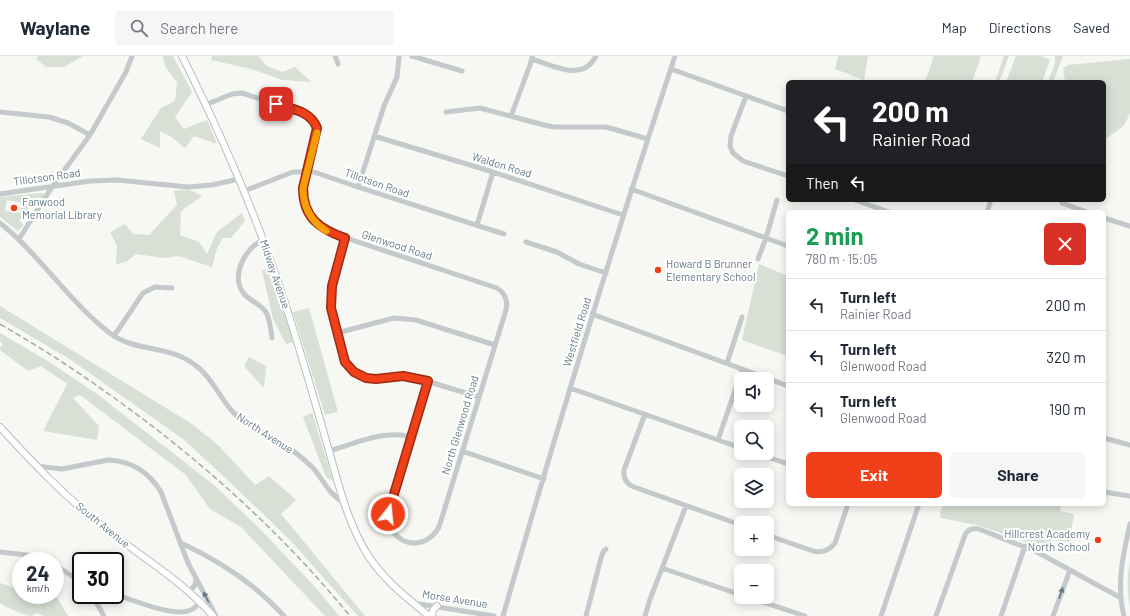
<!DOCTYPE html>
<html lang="en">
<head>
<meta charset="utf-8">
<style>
	:root { --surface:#fff; --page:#f6f6f7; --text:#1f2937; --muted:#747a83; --line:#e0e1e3; --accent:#ef401a }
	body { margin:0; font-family:Barlow,sans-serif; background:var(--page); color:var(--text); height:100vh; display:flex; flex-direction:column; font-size:15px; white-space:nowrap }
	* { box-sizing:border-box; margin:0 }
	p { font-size:13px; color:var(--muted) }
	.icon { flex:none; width:22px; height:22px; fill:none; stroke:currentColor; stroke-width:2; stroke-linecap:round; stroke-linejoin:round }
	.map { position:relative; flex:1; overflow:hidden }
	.details { position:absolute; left:786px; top:154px; width:320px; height:296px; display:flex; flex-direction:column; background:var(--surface); border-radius:6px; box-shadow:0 2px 10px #0003 }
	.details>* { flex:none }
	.top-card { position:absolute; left:786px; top:24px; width:320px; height:122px; border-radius:6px; box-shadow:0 2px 10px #0003; background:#202124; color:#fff; overflow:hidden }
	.controls { position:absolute; left:734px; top:316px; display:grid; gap:8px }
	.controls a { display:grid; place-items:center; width:40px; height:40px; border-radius:6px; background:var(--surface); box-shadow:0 2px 10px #0003; font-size:20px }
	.speed { position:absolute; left:12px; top:496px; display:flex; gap:8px; font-size:20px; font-weight:700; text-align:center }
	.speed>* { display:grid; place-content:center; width:52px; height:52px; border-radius:50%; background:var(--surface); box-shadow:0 2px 10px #0003; line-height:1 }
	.speed small { font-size:10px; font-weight:400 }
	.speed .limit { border:2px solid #111; border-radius:6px; background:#fff; color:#111 }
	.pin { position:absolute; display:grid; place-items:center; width:34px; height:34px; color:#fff; margin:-17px; border-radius:8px; box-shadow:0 2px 6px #0006 }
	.me { position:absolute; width:44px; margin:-22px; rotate:16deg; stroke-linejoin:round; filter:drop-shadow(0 0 3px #0008) }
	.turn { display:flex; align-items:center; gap:14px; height:84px; padding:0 20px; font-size:18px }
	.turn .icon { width:52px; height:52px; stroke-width:2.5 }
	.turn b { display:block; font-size:28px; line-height:34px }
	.then { display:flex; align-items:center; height:38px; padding:0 20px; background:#0003; gap:8px; font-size:15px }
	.round { display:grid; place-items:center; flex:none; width:42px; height:42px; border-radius:6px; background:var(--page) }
	.overview { display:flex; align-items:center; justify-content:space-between; height:68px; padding:0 20px }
	h1 { font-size:24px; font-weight:700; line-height:30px; color:#1e9e55 }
	.button { display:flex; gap:8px; margin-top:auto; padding:8px 20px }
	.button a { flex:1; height:46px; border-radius:6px; background:var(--accent); color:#fff; font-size:16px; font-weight:700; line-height:46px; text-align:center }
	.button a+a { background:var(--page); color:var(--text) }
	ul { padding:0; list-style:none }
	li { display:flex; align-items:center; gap:12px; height:52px; padding:0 20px; border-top:1px solid var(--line) }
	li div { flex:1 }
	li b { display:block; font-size:15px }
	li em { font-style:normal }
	header { display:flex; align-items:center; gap:24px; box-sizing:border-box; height:56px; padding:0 20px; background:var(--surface); border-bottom:1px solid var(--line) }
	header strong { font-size:19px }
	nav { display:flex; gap:22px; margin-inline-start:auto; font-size:14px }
	.search { width:280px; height:36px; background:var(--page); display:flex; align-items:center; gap:10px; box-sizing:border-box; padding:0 14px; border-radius:6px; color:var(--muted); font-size:15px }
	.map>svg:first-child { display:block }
	.green { fill:#d8dfd4; fill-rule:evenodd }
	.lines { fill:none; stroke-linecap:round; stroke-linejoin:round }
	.major-casing { stroke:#b7bcbf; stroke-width:8 }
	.minor { stroke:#c4c9cb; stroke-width:5 }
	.major { stroke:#fff; stroke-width:6 }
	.rail { stroke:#a2aaaf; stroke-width:1.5; stroke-dasharray:6 3; stroke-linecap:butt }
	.oneway { fill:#637986 }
	.route-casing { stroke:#9b2a11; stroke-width:10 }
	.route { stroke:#ef401a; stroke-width:7 }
	.slow { stroke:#f59e0b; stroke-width:7 }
	.poi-dot { fill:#ef401a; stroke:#fff; stroke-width:1.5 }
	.labels { text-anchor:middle; stroke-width:4; stroke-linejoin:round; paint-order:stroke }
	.street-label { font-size:11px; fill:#637986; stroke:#fff }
	.poi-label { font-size:11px; fill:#637986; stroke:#fff; text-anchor:start }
</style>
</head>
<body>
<header>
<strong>Waylane</strong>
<div class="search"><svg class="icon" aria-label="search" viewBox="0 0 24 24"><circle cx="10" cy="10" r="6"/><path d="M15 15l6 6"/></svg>Search here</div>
<nav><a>Map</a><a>Directions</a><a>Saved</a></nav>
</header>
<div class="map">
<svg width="1130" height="560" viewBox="0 0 1130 560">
	<rect width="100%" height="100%" fill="#f7f7f3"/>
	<path class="green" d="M 38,0 L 83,0 L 64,11 L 46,11 L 36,3 Z
		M 163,0 L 173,0 L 192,36 L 175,61 L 184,73 L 207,64 L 217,88 L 194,80 L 185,92 L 170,80 L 160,75 L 160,92 L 141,83 L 161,52 L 175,45 L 177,27 L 165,10 Z
		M 212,0 L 258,0 L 267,10 L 282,16 L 295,11 L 312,26 L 282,24 L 251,13 L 211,4 Z
		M 838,0 L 868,0 L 864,24 L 835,13 Z
		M 934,0 L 981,0 L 972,26 L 925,26 Z
		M 1004,0 L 1009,0 L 999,26 L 995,26 Z
		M 1016,0 L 1041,0 L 1050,4 L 1042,26 L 1006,26 Z
		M 1055,0 L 1063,0 L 1053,26 L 1048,26 L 1055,7 Z
		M 1130,3 L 1130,57 L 1125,68 L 1121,72 L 1104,84 L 1104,26 L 1065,26 L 1063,12 L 1068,9 Z
		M 188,133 L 202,140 L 181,155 L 180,179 L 199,186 L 207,198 L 217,176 L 242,157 L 245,165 L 231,182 L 223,182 L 217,192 L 212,211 L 178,200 L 164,202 L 136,198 L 126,206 L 116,208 L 117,190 L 110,176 L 125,168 L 133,178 L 149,179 L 177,149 L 174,135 Z
		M 42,137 L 45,139 L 40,145 L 35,142 L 19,165 L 23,168 L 23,170 L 18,175 L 0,161 L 0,141 ZM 7,144 L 22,147 L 20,157 L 5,155 Z
		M 759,208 L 788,220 L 788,300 L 742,284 Z
		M 268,213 L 294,286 L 286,288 L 273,263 L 262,214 Z
		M 0,250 L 192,368 L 219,390 L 255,429 L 269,420 L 296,444 L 281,458 L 365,560 L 358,560 L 290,484 L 234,430 L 183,383 L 71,304 L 0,262 Z
		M 309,252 L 338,356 L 325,359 L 293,256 Z
		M 0,277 L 51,307 L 97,338 L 214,429 L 260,473 L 317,533 L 339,560 L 325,560 L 241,471 L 210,453 L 186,419 L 80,339 L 73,342 L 99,370 L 97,384 L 43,375 L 67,328 L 41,310 L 28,315 L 0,294 L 0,292 L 3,288 L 0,285 Z
		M 249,301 L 266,310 L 264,332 L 244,310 Z
		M 312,357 L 333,425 L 326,421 L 303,361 Z
		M 943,448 L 1062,448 L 1060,455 L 1074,458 L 1069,486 L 1054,484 L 1048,494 L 981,470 L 941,462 L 940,457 Z
		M 1130,506 L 1130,551 C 1127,536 1127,520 1130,506 Z
		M 0,527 L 21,534 L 21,539 L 51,539 L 56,540 L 68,560 L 44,560 L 37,557 C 36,557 32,560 31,560 C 26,560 5,551 0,547 Z"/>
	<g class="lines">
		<defs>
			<path id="major" d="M 182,0 C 219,74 253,151 279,229 C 297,282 312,335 327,388 C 338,426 347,467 369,501 C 385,525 407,542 429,560
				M 0,371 C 33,407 66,442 105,472 C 141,501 183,525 213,560
				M 432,560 L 433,554 L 437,550"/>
		</defs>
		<use href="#major" class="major-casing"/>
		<path class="minor" d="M 335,0 L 338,8
			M 412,0 L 462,15
			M 532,3 C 552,9 583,27 596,0
			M 671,13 L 788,55
			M 746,40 L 731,80 L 730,90 L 733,97 L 743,105 L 788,120
			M 205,49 L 232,38 L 242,37 L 307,58 L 313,64 L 317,76 L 303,132 C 303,153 314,171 334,178 L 497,232 C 505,237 508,245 506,254 L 439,471 C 424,498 389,489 388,458 L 428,325
			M 0,56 L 49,61 L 68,67 L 90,79
			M 446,56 L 480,52 L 544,69 L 554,71 L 606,71 L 648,83
			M 511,60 L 530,9 L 532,1
			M 374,80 L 493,116 L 623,159
			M 358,131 L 384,50 L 397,21 L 399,0
			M 631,133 L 788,190
			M 244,135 L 293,116 L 314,116 L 358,131 L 504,178
			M 0,138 L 90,125 L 117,124 L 188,131 L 212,129 L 239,123
			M 855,144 L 889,156
			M 1062,147 L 1087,156
			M 987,156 L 991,144
			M 1104,162 L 1130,170
			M 0,167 C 41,200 69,246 111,278 C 130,292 155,291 177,299 C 185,302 193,307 200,313 C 215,326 222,347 237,360 C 248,370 261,375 273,382 C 287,390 301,400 312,411 C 323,422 329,440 344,446
			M 477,169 L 493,116
			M 345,182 L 332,230 L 331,252 L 342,300 L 349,312 L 356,318 L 366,322 L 376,323 L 396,320 L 410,320 L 479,341
			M 19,183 L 52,131 L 90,79 L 126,16 L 132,0
			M 263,184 C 245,192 230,220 244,238 C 251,246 262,248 267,258 C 270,265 271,275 272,282
			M 526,186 L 557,196 L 579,208 L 606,217
			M 758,203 L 766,182 L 777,144
			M 592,258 L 788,330
			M 337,277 L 394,262 L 416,264 L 495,289
			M 114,280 L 143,237 L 155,231 L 172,232
			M 727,307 L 742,261
			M 570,332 L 741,392
			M 645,358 L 624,414 C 623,422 626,428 634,431 L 741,469
			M 1104,382 L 1130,389
			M 718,384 L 742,314
			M 329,395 C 354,388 385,373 411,381
			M 462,395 L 544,423
			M 756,397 L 788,408
			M 37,410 L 62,413 L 108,404 C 131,405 149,416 161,436 L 188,507 L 216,560
			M 1104,436 L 1130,440
			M 767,479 L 813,495 C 822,497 829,495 835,487 L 848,448
			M 181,487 C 220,505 255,528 284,560
			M 0,496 L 27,499 L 47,505
			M 55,509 L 81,526
			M 662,512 L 741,539
			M 189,536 L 195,529 L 196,522
			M 115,538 C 132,544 171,560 188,555 C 193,554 197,550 200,546
			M 92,539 L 104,560
			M 748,541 L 805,560
			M 413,547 L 494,560
			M 503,560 C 557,372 614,185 675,0
			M 586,560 L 601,502 L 603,496 L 606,493
			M 645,560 L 649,546 L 686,450
			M 881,560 L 919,448
			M 936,560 L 965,479 C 968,473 972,472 979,473 L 1037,496 L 1121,542
			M 1001,560 L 1025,490
			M 1053,560 L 1070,514
			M 1124,560 C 1116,528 1123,499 1130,468"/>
		<use href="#major" class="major"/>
		<path class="rail" d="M 0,268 C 22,281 44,294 65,308 C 171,378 269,461 350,560"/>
	</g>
	<defs><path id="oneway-solid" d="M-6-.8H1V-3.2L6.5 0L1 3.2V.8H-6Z"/></defs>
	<g class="oneway">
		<use href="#oneway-solid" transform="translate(1061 537) rotate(-71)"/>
		<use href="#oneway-solid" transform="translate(206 541) rotate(-118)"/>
	</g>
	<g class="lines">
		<defs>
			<path id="route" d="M 276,48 C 292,53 311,55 317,72 L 303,132 C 303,162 320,173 345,182 L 332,230 L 331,252 L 345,306 L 354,316 L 366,322 L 376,323 L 403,320 L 428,325 L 388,458"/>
		</defs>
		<use href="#route" class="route-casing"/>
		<use href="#route" class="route"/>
		<path class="slow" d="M 317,77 L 303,132 C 303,150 311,165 326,175"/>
	</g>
	<g class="poi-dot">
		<circle cx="14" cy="152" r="4"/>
		<circle cx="658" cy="214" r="4"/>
		<circle cx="1098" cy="484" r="4"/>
	</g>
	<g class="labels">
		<g class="street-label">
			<text transform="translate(502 109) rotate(17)" y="4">Waldon Road</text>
			<text transform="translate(47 121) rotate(-8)" y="4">Tillotson Road</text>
			<text transform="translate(377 127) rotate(19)" y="4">Tillotson Road</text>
			<text transform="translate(397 189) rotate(18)" y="4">Glenwood Road</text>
			<text transform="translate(275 218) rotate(71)" y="4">Midway Avenue</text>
			<text transform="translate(577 276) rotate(-73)" y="4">Westfield Road</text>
			<text transform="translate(460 369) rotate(-73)" y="4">North Glenwood Road</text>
			<text transform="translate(265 377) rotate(33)" y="4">North Avenue</text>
			<text transform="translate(103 469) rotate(39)" y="4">South Avenue</text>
			<text transform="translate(455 543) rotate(9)" y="4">Morse Avenue</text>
		</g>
		<g class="poi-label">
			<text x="22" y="150">Fanwood<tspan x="22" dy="13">Memorial Library</tspan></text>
			<text x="666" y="212">Howard B Brunner<tspan x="666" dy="13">Elementary School</tspan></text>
			<text x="1090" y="482" text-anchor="end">Hillcrest Academy<tspan x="1090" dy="13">North School</tspan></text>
		</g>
	</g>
</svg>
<div class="controls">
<a><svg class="icon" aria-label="sound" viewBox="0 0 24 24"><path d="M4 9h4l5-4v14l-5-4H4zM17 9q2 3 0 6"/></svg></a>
<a><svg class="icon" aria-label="search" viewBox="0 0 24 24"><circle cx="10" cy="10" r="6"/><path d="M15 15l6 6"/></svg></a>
<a><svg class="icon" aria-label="layers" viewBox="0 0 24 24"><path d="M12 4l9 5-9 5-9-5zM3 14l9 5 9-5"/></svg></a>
<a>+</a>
<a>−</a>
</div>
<div class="speed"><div>24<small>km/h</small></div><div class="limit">30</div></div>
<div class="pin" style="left:276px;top:48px;background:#d93025"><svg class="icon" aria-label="arrive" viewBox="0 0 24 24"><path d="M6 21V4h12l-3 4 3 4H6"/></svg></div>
<svg class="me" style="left:388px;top:458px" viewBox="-20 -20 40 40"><circle r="17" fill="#ef401a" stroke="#fff" stroke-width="3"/><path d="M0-11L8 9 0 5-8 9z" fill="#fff"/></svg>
<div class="top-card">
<div class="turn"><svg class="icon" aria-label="left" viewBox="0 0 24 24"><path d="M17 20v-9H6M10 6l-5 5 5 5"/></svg><div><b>200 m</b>Rainier Road</div></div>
<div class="then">Then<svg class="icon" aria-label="left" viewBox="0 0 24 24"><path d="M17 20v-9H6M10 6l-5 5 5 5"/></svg></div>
</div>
<section class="details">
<div class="overview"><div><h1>2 min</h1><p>780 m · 15:05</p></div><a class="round" style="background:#d93025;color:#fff"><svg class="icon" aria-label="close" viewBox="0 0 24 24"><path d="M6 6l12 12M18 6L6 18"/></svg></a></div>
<ul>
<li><svg class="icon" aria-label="left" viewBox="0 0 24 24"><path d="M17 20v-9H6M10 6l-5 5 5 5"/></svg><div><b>Turn left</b><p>Rainier Road</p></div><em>200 m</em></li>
<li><svg class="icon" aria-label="left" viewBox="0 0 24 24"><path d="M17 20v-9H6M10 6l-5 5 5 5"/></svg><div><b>Turn left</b><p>Glenwood Road</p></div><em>320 m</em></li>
<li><svg class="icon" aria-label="left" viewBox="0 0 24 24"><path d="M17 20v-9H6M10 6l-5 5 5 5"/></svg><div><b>Turn left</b><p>Glenwood Road</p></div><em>190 m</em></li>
</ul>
<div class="button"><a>Exit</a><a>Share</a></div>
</section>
</div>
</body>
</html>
